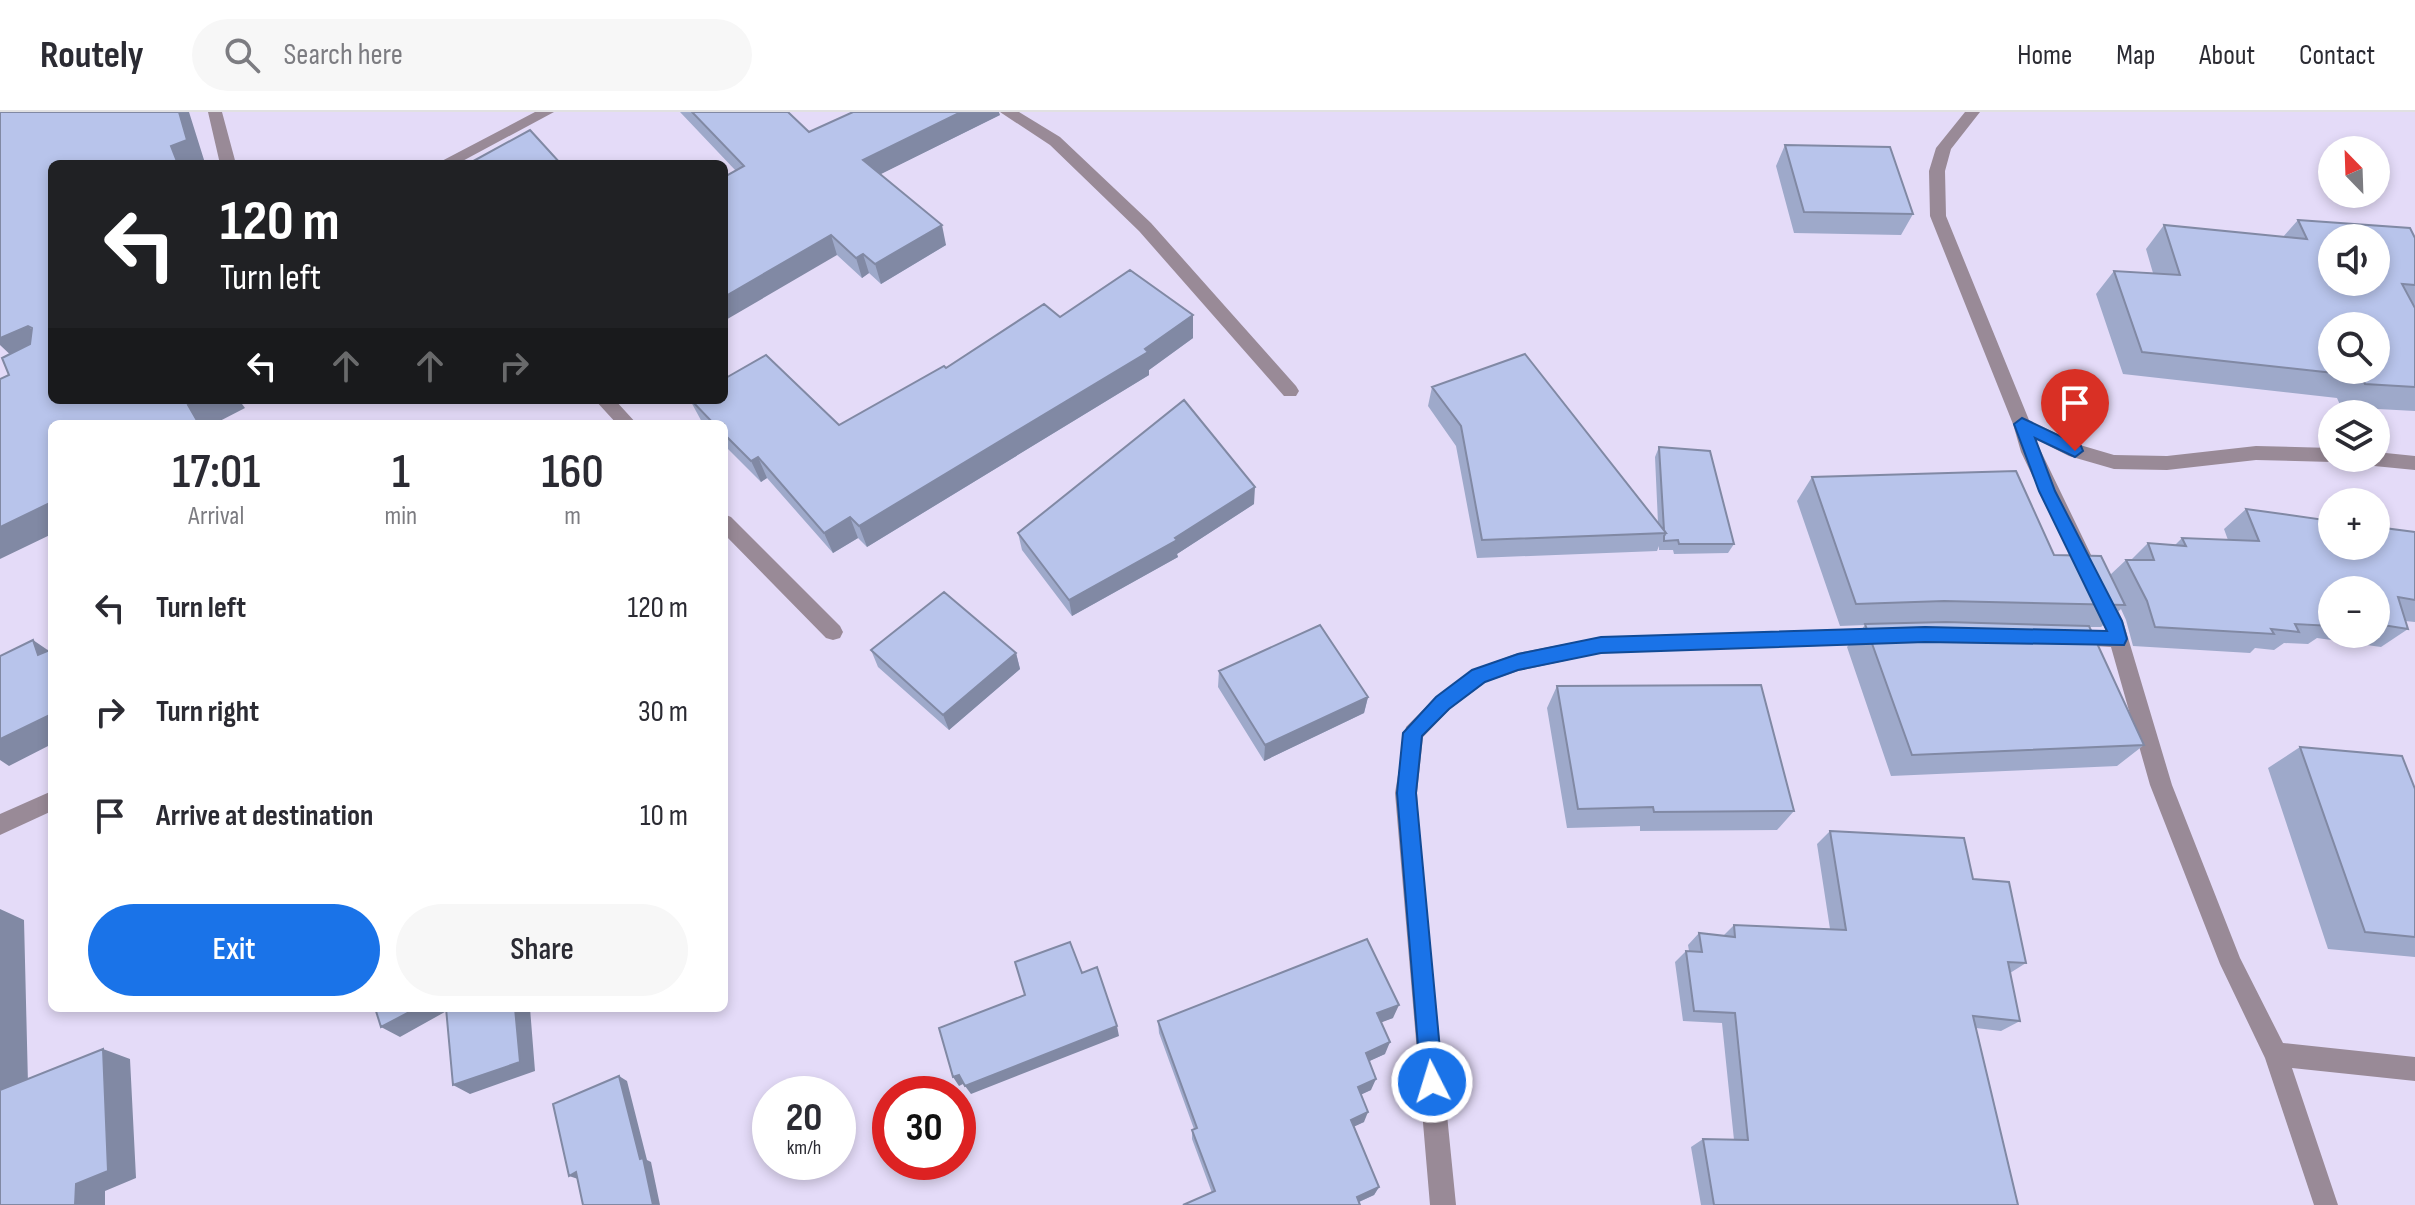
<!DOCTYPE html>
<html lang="en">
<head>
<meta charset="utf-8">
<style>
	:root { --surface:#fff; --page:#f7f7f7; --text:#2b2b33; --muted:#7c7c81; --line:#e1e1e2; --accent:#1a73e8 }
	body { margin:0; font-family:"Sofia Sans Condensed",sans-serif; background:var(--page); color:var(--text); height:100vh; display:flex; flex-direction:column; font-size:30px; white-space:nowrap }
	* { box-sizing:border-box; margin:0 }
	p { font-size:26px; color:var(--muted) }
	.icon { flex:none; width:44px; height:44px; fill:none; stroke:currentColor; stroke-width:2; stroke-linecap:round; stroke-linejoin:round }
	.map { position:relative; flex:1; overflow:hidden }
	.panel { position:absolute; left:48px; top:308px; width:680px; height:592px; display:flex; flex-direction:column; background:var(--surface); border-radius:12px; box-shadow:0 4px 12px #0003 }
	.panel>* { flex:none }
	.banner { position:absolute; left:48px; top:48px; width:680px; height:244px; border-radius:12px; box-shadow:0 4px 12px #0003; background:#202124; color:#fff; overflow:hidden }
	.needle { width:52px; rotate:337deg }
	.tools { position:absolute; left:2318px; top:24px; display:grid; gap:16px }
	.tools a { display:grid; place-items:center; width:72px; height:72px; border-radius:50%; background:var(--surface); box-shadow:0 4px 12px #0003; font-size:40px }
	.speed { position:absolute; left:752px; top:964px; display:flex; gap:16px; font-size:40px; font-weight:700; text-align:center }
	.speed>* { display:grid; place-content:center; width:104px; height:104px; border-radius:50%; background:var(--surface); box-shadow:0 4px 12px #0003; line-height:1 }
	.speed small { font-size:20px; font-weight:400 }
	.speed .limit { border:12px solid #d22; background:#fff; color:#111 }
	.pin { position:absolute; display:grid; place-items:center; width:68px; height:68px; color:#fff; margin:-82px -34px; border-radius:50% 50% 50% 0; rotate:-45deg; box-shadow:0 0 8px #0007 }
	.pin .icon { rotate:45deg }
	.me { position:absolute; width:88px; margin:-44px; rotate:355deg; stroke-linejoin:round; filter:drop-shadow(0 0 6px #0008) }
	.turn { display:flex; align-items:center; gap:28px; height:168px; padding:0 40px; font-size:36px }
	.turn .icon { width:104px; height:104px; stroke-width:2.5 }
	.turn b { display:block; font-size:56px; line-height:68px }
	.lanes { display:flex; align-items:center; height:76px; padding:0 40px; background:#0003; justify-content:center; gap:40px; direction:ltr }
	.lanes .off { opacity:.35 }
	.eta { display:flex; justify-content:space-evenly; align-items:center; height:136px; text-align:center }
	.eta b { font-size:48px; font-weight:600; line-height:56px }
	.cta { display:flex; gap:16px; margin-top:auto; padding:16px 40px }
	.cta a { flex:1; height:92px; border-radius:48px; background:var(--accent); color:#fff; font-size:32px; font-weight:600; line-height:92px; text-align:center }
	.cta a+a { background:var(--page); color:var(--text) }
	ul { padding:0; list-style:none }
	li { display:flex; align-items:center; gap:24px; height:104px; padding:0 40px }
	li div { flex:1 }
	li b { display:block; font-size:30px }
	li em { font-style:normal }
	header { display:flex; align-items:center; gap:48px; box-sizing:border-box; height:112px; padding:0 40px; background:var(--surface); border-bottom:2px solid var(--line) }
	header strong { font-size:38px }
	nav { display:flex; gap:44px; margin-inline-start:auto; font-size:28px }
	.search { width:560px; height:72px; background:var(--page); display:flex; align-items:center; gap:20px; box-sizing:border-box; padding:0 28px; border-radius:44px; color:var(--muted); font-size:30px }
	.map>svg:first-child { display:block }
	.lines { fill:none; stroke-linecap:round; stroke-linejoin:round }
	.street { fill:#998a97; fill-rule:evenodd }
	.wall { fill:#9ea9ca; fill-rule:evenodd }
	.shaded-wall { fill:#8189a4 }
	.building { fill:#b8c4eb; stroke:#8189a4; stroke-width:2; fill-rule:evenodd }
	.route { fill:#1a73e8; stroke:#114b97; stroke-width:2 }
</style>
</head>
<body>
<header>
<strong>Routely</strong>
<div class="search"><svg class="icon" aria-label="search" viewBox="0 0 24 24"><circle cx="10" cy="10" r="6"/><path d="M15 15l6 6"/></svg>Search here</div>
<nav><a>Home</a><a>Map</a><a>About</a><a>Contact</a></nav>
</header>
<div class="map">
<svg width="2415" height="1093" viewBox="0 0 2415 1093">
	<rect width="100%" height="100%" fill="#e4dbf8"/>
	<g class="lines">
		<path class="street" d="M 208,0 L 222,0 L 236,52 L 220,52 Z
			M 535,0 L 554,0 L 457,52 L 436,52 Z
			M 1000,0 L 1019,0 L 1060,25 L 1151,111 L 1296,274 L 1299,279 L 1296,284 L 1284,284 L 1139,119 L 1050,33 Z
			M 1965,0 L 1980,0 L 1951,37 L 1945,59 L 1946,104 L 2029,308 L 2080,333 L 2114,343 L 2167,344 L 2256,334 L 2332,336 L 2332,346 L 2339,346 L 2332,350 L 2256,348 L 2167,358 L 2114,357 L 2069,344 L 2035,327 L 2123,509 L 2172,673 L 2240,846 L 2283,931 L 2415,945 L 2415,969 L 2292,956 L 2338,1093 L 2314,1093 L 2265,946 L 2220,852 L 2150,673 L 2111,535 L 2063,532 L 2060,526 L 2063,520 L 2106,518 L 2021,340 L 2013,312 L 1930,104 L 1929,59 L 1936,36 Z
			M 595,288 L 615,288 L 637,312 L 617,312 Z
			M 2376,340 L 2415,344 L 2415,358 L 2364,353 L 2355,346 L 2376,346 Z
			M 724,402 L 731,405 L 840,514 L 843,520 L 840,526 L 833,528 L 826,526 L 724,422 Z
			M 1882,516 L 1889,518 L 1892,524 L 1889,530 L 1882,532 L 1601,541 L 1518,559 L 1486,570 L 1450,597 L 1423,625 L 1417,681 L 1420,732 L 1456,1093 L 1430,1093 L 1395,681 L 1406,615 L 1436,585 L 1472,558 L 1518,541 L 1601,525 Z
			M 52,679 L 52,699 L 0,723 L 0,702 Z"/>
	</g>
	<path class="wall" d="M 680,0 L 788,0 L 809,20 L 1000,3 L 880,62 L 946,133 L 881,172 L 869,161 L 862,166 L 837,143 L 736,59 Z
		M 1785,33 L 1913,102 L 1901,123 L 1794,121 L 1776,54 Z
		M 2298,108 L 2415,126 L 2415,299 L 2341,295 L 2337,286 L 2123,262 L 2096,182 L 2114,159 L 2153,161 L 2146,137 L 2164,113 L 2283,125 Z
		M 1060,205 L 1193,226 L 1149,258 L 1149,263 L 867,435 L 858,426 L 833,441 L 767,366 L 761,370 L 724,333 L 724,312 L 703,312 L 690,288 L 839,313 L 946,256 Z
		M 1432,275 L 1658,411 L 1655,345 L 1659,335 L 1734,432 L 1728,441 L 1674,442 L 1673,438 L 1659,438 L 1659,434 L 1657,439 L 1477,446 L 1456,334 L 1428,294 Z
		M 1812,365 L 2054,443 L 2110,463 L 2126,448 L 2131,448 L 2148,431 L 2175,433 L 2182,426 L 2228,428 L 2224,417 L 2246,397 L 2415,420 L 2415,510 L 2405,509 L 2408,517 L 2381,535 L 2317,526 L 2308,532 L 2284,531 L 2274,538 L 2255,536 L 2250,541 L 2133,534 L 2126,508 L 2121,497 L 2101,515 L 2089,515 L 2144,633 L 2117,654 L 1891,664 L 1847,535 L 1865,513 L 1840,514 L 1797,389 ZM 2332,478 L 2376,478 L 2376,522 L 2332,522 Z
		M 1254,392 L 1177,442 L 1178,445 L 1072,504 L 1022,438 L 1018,421 Z
		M 871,538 L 1016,541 L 1020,557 L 949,618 L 878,555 Z
		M 1219,559 L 1368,585 L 1364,601 L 1264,649 L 1218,575 Z
		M 1557,574 L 1794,699 L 1777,718 L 1640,719 L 1640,714 L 1567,716 L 1547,596 Z
		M 2300,635 L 2415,677 L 2415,845 L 2328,837 L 2268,656 Z
		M 1830,719 L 1973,767 L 2026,851 L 2010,861 L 2020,909 L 2001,919 L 1976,916 L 2018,1093 L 1701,1093 L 1691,1035 L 1703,1027 L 1734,1028 L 1722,911 L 1683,909 L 1675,850 L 1686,839 L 1689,839 L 1688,833 L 1699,821 L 1723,824 L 1734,813 L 1830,817 L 1817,732 Z
		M 1393,906 L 1381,910 L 1385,942 L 1369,949 L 1371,978 L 1361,982 L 1364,1010 L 1354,1014 L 1379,1075 L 1374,1083 L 1359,1090 L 1212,1081 L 1192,1027 L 1192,1018 L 1194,1017 L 1159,921 L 1158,909 Z"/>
	<path class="shaded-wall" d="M 179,0 L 189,0 L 205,51 L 202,52 L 178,52 L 171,34 Z
		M 961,0 L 999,0 L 1000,3 L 869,68 L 863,48 Z
		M 942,113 L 946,133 L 881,172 L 875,152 Z
		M 831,123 L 837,143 L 724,209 L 724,185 Z
		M 863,142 L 869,161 L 862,166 L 856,146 Z
		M 1193,203 L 1193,226 L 1149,258 L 1149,263 L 867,435 L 859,414 L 1145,237 Z
		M 28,214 L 51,235 L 18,250 L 0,233 L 0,226 Z
		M 199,288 L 239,288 L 245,296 L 214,312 L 199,312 L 188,293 Z
		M 758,345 L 767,366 L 761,370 L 751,349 Z
		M 1255,375 L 1254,392 L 1177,442 L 1178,445 L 1072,504 L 1069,488 L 1175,426 Z
		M 52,390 L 52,422 L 0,447 L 0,415 Z
		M 850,405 L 858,426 L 833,441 L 824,421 Z
		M 33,528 L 52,541 L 38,543 Z
		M 1016,541 L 1020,557 L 949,618 L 943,603 Z
		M 1368,585 L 1364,601 L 1264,649 L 1265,633 Z
		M 52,602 L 52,632 L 9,654 L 0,648 L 0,627 Z
		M 0,797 L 24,808 L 28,972 L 0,983 Z
		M 1399,893 L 1393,906 L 1372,914 L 1377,901 Z
		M 417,896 L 452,896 L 400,925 L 381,915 Z
		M 515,896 L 530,896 L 535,959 L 470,982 L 453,973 Z
		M 1117,914 L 1119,924 L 971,982 L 965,974 Z
		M 1390,930 L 1385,942 L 1361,953 L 1366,941 Z
		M 103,937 L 130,947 L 136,1066 L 105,1079 L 105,1093 L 75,1093 L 76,1072 Z
		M 959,963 L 965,971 L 959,974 L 953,965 Z
		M 619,964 L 627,969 L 647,1048 L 651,1050 L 660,1093 L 653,1093 L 640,1047 Z
		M 1376,967 L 1371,978 L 1354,986 L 1358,975 Z
		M 1368,1000 L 1364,1010 L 1347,1018 L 1351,1008 Z
		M 576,1060 L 578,1067 L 569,1064 Z
		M 1379,1075 L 1374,1083 L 1352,1093 L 1357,1085 Z"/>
	<path class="building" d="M 0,0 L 179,0 L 187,28 L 171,34 L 178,52 L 52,52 L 52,288 L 199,288 L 188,293 L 199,312 L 52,312 L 52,390 L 0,415 L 0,267 L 9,263 L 2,246 L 30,232 L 32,216 L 28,214 L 0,226 Z
		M 692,0 L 788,0 L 809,20 L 853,0 L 961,0 L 863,48 L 942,113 L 875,152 L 863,142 L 856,146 L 831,123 L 724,185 L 724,65 L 744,54 Z
		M 530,18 L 561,52 L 468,52 Z
		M 1785,33 L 1890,35 L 1913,102 L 1804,100 Z
		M 2298,108 L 2410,116 L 2415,126 L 2415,173 L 2402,172 L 2415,196 L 2415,275 L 2365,272 L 2361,264 L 2142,240 L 2114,159 L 2180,163 L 2164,113 L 2307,127 ZM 2332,126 L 2376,126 L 2376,170 L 2332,170 ZM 2332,214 L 2376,214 L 2376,258 L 2332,258 Z
		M 1130,158 L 1193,203 L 1145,237 L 1148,240 L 859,414 L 850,405 L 824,421 L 758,345 L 751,349 L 724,322 L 724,312 L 714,312 L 691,288 L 724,288 L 724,267 L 766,243 L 839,313 L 944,254 L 946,256 L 1044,192 L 1060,205 Z
		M 1525,242 L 1666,421 L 1482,428 L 1461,314 L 1432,275 Z
		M 1184,288 L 1255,375 L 1175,426 L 1177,428 L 1069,488 L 1018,421 Z
		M 1659,335 L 1710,339 L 1734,432 L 1679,432 L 1678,428 L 1664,429 L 1664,424 L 1666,421 L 1664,418 Z
		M 2016,359 L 2054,443 L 2101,444 L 2125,493 L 1944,489 L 1856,492 L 1812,365 Z
		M 2246,397 L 2332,409 L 2332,434 L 2376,434 L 2376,415 L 2415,420 L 2415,488 L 2398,485 L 2408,517 L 2376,512 L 2376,478 L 2332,478 L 2332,506 L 2330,505 L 2332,514 L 2295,512 L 2299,520 L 2271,517 L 2274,522 L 2155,515 L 2147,489 L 2126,448 L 2154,448 L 2148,431 L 2186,434 L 2182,426 L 2259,429 Z
		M 944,480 L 1016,541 L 943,603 L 871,538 Z
		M 1946,510 L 2089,514 L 2144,633 L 1912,643 L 1865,512 Z
		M 1320,513 L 1368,585 L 1265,633 L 1219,559 Z
		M 33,528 L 38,543 L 52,537 L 52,602 L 0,627 L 0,544 Z
		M 1761,573 L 1794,699 L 1654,700 L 1653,695 L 1578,697 L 1557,574 Z
		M 2300,635 L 2402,644 L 2415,677 L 2415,825 L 2365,820 Z
		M 1830,719 L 1964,726 L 1973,767 L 2009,770 L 2026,851 L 2008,850 L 2020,909 L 1973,904 L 2018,1093 L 1714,1093 L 1703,1027 L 1748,1028 L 1735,901 L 1694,899 L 1686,839 L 1702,840 L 1699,821 L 1735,825 L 1734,813 L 1846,818 Z
		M 1367,827 L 1399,893 L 1377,901 L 1390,930 L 1366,941 L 1376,967 L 1358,975 L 1368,1000 L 1351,1008 L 1379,1075 L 1357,1085 L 1360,1093 L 1183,1093 L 1215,1079 L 1192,1018 L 1197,1016 L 1158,909 Z
		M 1070,830 L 1082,861 L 1097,855 L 1117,914 L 965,974 L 959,963 L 953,965 L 939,916 L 1025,883 L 1015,850 Z
		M 375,896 L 417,896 L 381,915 Z
		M 446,896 L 515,896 L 520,950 L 453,973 Z
		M 103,937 L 108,1059 L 76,1072 L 75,1093 L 0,1093 L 0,978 Z
		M 619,964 L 640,1047 L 643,1046 L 653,1093 L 583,1093 L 576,1060 L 569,1064 L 553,992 Z"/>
	<path class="route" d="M 2022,306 L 2081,334 L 2083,339 L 2075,345 L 2035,326 L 2055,379 L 2122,509 L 2127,527 L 2124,533 L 1925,530 L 1601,541 L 1518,558 L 1485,570 L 1449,597 L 1422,624 L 1416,681 L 1443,970 L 1439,977 L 1432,980 L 1424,977 L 1421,970 L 1397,681 L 1403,621 L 1436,585 L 1472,558 L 1518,542 L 1601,525 L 1925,515 L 2107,519 L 2039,379 L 2014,312 Z"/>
</svg>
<div class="tools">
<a><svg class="needle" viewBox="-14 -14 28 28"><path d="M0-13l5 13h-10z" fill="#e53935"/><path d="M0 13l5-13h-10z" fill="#7c7c81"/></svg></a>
<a><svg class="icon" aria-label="sound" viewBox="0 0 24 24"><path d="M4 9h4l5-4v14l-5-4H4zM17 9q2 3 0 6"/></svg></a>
<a><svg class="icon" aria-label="search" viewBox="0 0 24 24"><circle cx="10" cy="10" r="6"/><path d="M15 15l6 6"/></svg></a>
<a><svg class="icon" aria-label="layers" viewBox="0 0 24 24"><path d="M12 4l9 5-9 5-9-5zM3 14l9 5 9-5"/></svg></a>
<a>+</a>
<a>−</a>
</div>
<div class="speed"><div>20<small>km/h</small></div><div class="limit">30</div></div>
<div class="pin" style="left:2075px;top:339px;background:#d93025"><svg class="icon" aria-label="arrive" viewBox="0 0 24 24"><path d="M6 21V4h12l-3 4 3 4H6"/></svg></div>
<svg class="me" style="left:1432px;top:970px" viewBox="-20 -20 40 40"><circle r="17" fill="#1a73e8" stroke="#fff" stroke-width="3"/><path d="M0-11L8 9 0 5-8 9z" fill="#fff"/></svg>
<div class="banner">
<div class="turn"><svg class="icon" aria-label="left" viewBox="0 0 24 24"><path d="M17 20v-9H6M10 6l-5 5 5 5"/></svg><div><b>120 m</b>Turn left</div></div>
<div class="lanes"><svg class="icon" aria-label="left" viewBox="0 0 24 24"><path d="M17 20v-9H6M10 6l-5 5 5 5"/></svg><svg class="icon off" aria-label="ahead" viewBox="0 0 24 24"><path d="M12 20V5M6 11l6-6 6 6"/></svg><svg class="icon off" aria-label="ahead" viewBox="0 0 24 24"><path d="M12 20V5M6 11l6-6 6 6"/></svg><svg class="icon off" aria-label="right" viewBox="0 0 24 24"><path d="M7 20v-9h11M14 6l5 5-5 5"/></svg></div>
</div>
<section class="panel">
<div class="eta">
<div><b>17:01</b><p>Arrival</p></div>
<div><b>1</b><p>min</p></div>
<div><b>160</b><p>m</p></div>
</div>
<ul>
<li><svg class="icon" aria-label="left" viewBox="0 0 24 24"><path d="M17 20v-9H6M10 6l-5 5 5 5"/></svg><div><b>Turn left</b></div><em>120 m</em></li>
<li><svg class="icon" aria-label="right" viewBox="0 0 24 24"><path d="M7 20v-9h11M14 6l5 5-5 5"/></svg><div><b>Turn right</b></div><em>30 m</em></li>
<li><svg class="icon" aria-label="arrive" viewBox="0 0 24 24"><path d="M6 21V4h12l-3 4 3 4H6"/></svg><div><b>Arrive at destination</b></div><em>10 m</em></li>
</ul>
<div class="cta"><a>Exit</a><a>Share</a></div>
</section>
</div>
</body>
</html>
